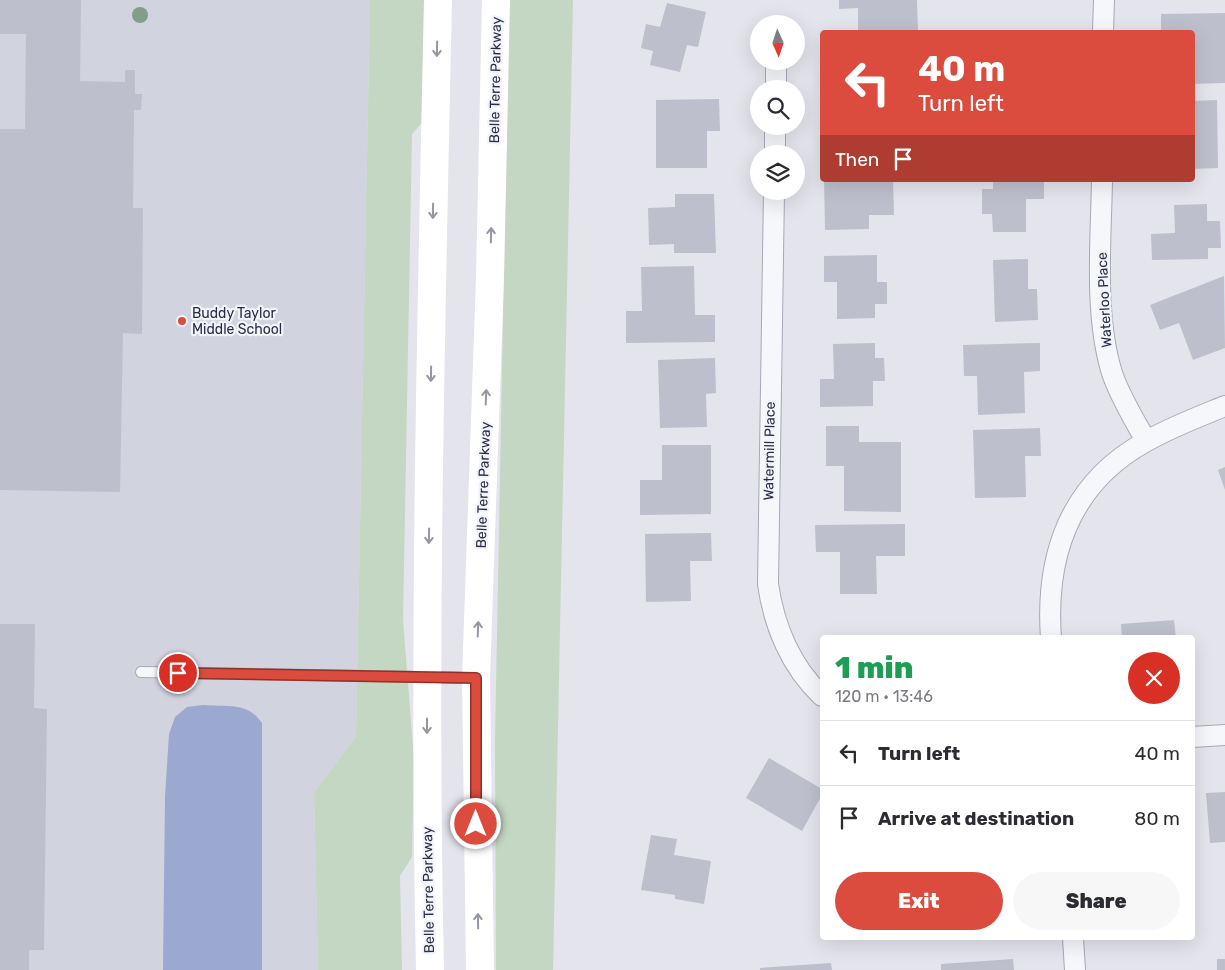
<!DOCTYPE html>
<html lang="en">
<head>
<meta charset="utf-8">
<style>
	:root { --surface:#fff; --page:#f7f7f7; --text:#2b2b33; --muted:#7c7c81; --line:#e1e1e2; --accent:#db4c3e }
	body { margin:0; font-family:Rubik,sans-serif; background:var(--page); color:var(--text); height:100vh; display:flex; flex-direction:column; font-size:19px; white-space:nowrap }
	* { box-sizing:border-box; margin:0 }
	p { font-size:16px; color:var(--muted) }
	.icon { flex:none; width:28px; height:28px; fill:none; stroke:currentColor; stroke-width:2; stroke-linecap:round; stroke-linejoin:round }
	.map { position:relative; flex:1; overflow:hidden }
	.panel { position:absolute; left:820px; top:635px; width:375px; height:305px; display:flex; flex-direction:column; background:var(--surface); border-radius:5px; box-shadow:0 5px 20px #0002 }
	.panel>* { flex:none }
	.top-card { position:absolute; left:820px; top:30px; width:375px; height:152px; border-radius:5px; box-shadow:0 5px 20px #0002; background:#db4c3e; color:#fff; overflow:hidden }
	.needle { width:32px; rotate:177deg }
	.controls { position:absolute; left:750px; top:15px; display:grid; gap:10px }
	.controls a { display:grid; place-items:center; width:55px; height:55px; border-radius:50%; background:var(--surface); box-shadow:0 5px 20px #0002; font-size:25px }
	.pin { position:absolute; display:grid; place-items:center; width:42px; height:42px; color:#fff; margin:-21px; border:2px solid #fff; border-radius:50%; box-shadow:0 1px 5px #0007 }
	.me { position:absolute; width:55px; margin:-28px; rotate:0deg; stroke-linejoin:round; filter:drop-shadow(0 0 4px #0008) }
	.turn { display:flex; align-items:center; gap:18px; height:105px; padding:0 15px; font-size:22px }
	.turn .icon { width:65px; height:65px; stroke-width:2.5 }
	.turn b { display:block; font-size:35px; line-height:42px }
	.then { display:flex; align-items:center; height:48px; padding:0 15px; background:#0003; gap:10px; font-size:19px }
	.round { display:grid; place-items:center; flex:none; width:52px; height:52px; border-radius:26px; background:var(--page) }
	.headline { display:flex; align-items:center; justify-content:space-between; height:85px; padding:0 15px }
	h1 { font-size:30px; font-weight:800; line-height:38px; color:#1e9e55 }
	.action { display:flex; gap:10px; margin-top:auto; padding:10px 15px }
	.action a { flex:1; height:58px; border-radius:30px; background:var(--accent); color:#fff; font-size:20px; font-weight:800; line-height:58px; text-align:center }
	.action a+a { background:var(--page); color:var(--text) }
	ul { padding:0; list-style:none }
	li { display:flex; align-items:center; gap:15px; height:65px; padding:0 15px; border-top:1px solid var(--line) }
	li div { flex:1 }
	li b { display:block; font-size:19px }
	li em { font-style:normal }
	.map>svg:first-child { display:block }
	.built { fill:#d1d3df }
	.green { fill:#c4d7c3 }
	.water { fill:#9ba8cf }
	.building { fill:#bdbfcd }
	.lines { fill:none; stroke-linecap:round; stroke-linejoin:round }
	.service-casing { stroke:#a7a9b7; stroke-width:12 }
	.minor-casing { stroke:#a7a9b7; stroke-width:22 }
	.service { stroke:#f6f7fa; stroke-width:10 }
	.minor { stroke:#f6f7fa; stroke-width:20 }
	.secondary { stroke:#fff; stroke-width:28 }
	.tree { fill:#839e88 }
	.oneway { stroke:#9496a3 }
	.route-casing { stroke:#8e3128; stroke-width:12 }
	.route { stroke:#db4c3e; stroke-width:9 }
	.poi-dot { fill:#db4c3e; stroke:#f3f4f9; stroke-width:2 }
	.labels { text-anchor:middle; stroke-width:4.5; stroke-linejoin:round; paint-order:stroke }
	.street-label { font-size:14px; fill:#292d47; stroke:#f3f4f9 }
	.poi-label { font-size:14px; fill:#292d47; stroke:#f3f4f9; text-anchor:start }
</style>
</head>
<body>
<div class="map">
<svg width="1225" height="970" viewBox="0 0 1225 970">
	<rect width="100%" height="100%" fill="#e3e4ec"/>
	<path class="built" d="M 0,0 L 370,0 L 356,736 L 314,792 L 318,970 L 0,970 Z"/>
	<path class="green" d="M 370,0 L 428,0 L 425,119 L 412,134 L 403,620 L 414,759 L 412,857 L 400,876 L 402,970 L 318,970 L 314,792 L 356,736 Z
		M 509,0 L 573,0 L 553,970 L 496,970 L 495,741 Z"/>
	<path class="water" d="M 203,705 C 227,707 248,702 262,723 L 262,970 L 163,970 L 165,797 L 169,734 L 175,717 L 187,707 Z"/>
	<path class="building" d="M 0,0 L 81,0 L 80,81 L 125,82 L 125,70 L 135,70 L 135,94 L 142,94 L 141,110 L 134,110 L 133,208 L 143,208 L 142,334 L 123,333 L 120,492 L 0,490 L 0,129 L 25,129 L 26,34 L 0,34 Z
		M 839,0 L 917,0 L 918,32 L 858,32 L 858,8 L 839,9 Z
		M 667,3 L 706,12 L 698,47 L 687,45 L 680,72 L 650,65 L 653,51 L 641,48 L 646,24 L 660,27 Z
		M 1225,13 L 1225,83 L 1192,84 L 1192,32 L 1161,32 L 1161,14 Z
		M 719,99 L 720,131 L 707,131 L 707,168 L 656,168 L 656,100 Z
		M 1217,100 L 1218,168 L 1192,169 L 1192,101 Z
		M 824,180 L 893,180 L 894,215 L 869,215 L 869,229 L 825,230 Z
		M 993,180 L 1044,180 L 1044,199 L 1026,199 L 1026,232 L 993,232 L 992,214 L 982,214 L 982,189 L 993,189 Z
		M 675,194 L 714,194 L 716,253 L 674,253 L 674,244 L 649,245 L 648,208 L 675,207 Z
		M 1207,204 L 1207,221 L 1220,221 L 1221,248 L 1208,248 L 1208,259 L 1152,260 L 1151,234 L 1175,233 L 1174,205 Z
		M 877,255 L 877,282 L 887,282 L 887,304 L 875,304 L 875,318 L 837,319 L 837,282 L 824,282 L 824,256 Z
		M 1028,259 L 1028,289 L 1037,289 L 1038,320 L 995,322 L 993,260 Z
		M 694,266 L 695,315 L 715,315 L 715,342 L 626,343 L 626,311 L 642,311 L 641,267 Z
		M 1224,276 L 1225,348 L 1193,360 L 1179,323 L 1160,330 L 1150,305 Z
		M 875,343 L 875,358 L 884,358 L 885,381 L 873,381 L 873,406 L 820,407 L 820,379 L 834,379 L 833,344 Z
		M 1040,343 L 1040,371 L 1024,372 L 1025,413 L 978,415 L 977,376 L 964,376 L 963,345 Z
		M 715,358 L 716,393 L 706,394 L 707,427 L 660,428 L 658,360 Z
		M 826,426 L 859,426 L 859,442 L 901,442 L 901,512 L 844,511 L 844,466 L 826,466 Z
		M 1040,428 L 1041,456 L 1025,456 L 1026,497 L 975,498 L 973,430 Z
		M 662,445 L 711,445 L 711,514 L 640,515 L 640,480 L 662,480 Z
		M 1225,467 L 1225,490 L 1218,470 Z
		M 905,524 L 905,556 L 876,556 L 877,594 L 840,594 L 840,552 L 816,552 L 815,525 Z
		M 711,533 L 712,561 L 690,561 L 691,601 L 646,602 L 645,534 Z
		M 1174,620 L 1176,638 L 1122,638 L 1121,624 Z
		M 0,624 L 35,624 L 34,708 L 47,709 L 44,950 L 29,950 L 29,970 L 0,970 Z
		M 769,758 L 822,789 L 822,795 L 802,831 L 746,798 Z
		M 1225,792 L 1225,842 L 1210,843 L 1206,793 Z
		M 651,835 L 677,839 L 674,855 L 711,861 L 704,904 L 675,899 L 675,895 L 641,890 Z
		M 1013,959 L 1014,970 L 941,970 L 941,964 Z
		M 1217,959 L 1225,959 L 1225,970 L 1217,970 Z
		M 831,963 L 832,970 L 760,970 L 760,968 Z"/>
	<g class="lines">
		<defs>
			<path id="service" d="M 141,672 L 475,678"/>
			<path id="minor" d="M 1103,32 L 1104,0
				M 776,89 L 776,61
				M 775,154 L 775,126
				M 1102,180 C 1101,241 1094,315 1112,373 C 1120,397 1134,419 1146,441
				M 774,191 L 768,584 C 774,626 791,667 822,696
				M 1051,638 C 1045,555 1070,484 1145,442 C 1171,427 1198,417 1225,406
				M 1192,737 L 1225,735
				M 1073,938 L 1075,970"/>
		</defs>
		<use href="#service" class="service-casing"/>
		<use href="#minor" class="minor-casing"/>
		<use href="#service" class="service"/>
		<use href="#minor" class="minor"/>
		<path class="secondary" d="M 430,970 C 423,647 431,323 438,0
			M 480,970 L 476,678 L 490,277 L 496,0"/>
	</g>
	<circle class="tree" cx="140" cy="15" r="8"/>
	<defs><path id="oneway-shaft" d="M-6 0H5M1.5-3L5.5 0L1.5 3" fill="none" stroke-width="1.6" stroke-linecap="round" stroke-linejoin="round" transform="scale(1.25)"/></defs>
	<g class="oneway">
		<use href="#oneway-shaft" transform="translate(437 49) rotate(91)"/>
		<use href="#oneway-shaft" transform="translate(433 211) rotate(91)"/>
		<use href="#oneway-shaft" transform="translate(491 235) rotate(-89)"/>
		<use href="#oneway-shaft" transform="translate(431 374) rotate(91)"/>
		<use href="#oneway-shaft" transform="translate(486 397) rotate(-88)"/>
		<use href="#oneway-shaft" transform="translate(429 536) rotate(91)"/>
		<use href="#oneway-shaft" transform="translate(478 629) rotate(-88)"/>
		<use href="#oneway-shaft" transform="translate(427 726) rotate(90)"/>
		<use href="#oneway-shaft" transform="translate(478 921) rotate(-91)"/>
	</g>
	<g class="lines">
		<defs>
			<path id="route" d="M 178,673 L 476,678 L 476,824"/>
		</defs>
		<use href="#route" class="route-casing"/>
		<use href="#route" class="route"/>
	</g>
	<circle class="poi-dot" cx="182" cy="321" r="5"/>
	<g class="labels">
		<g class="street-label">
			<text transform="translate(495 80) rotate(-89)" y="5">Belle Terre Parkway</text>
			<text transform="translate(1104 300) rotate(-93)" y="5">Waterloo Place</text>
			<text transform="translate(769 451) rotate(-89)" y="5">Watermill Place</text>
			<text transform="translate(483 485) rotate(-88)" y="5">Belle Terre Parkway</text>
			<text transform="translate(428 890) rotate(-91)" y="5">Belle Terre Parkway</text>
		</g>
		<g class="poi-label">
			<text x="192" y="318">Buddy Taylor<tspan x="192" dy="16">Middle School</tspan></text>
		</g>
	</g>
</svg>
<div class="controls">
<a><svg class="needle" viewBox="-14 -14 28 28"><path d="M0-13l5 13h-10z" fill="#e53935"/><path d="M0 13l5-13h-10z" fill="#7c7c81"/></svg></a>
<a><svg class="icon" aria-label="search" viewBox="0 0 24 24"><circle cx="10" cy="10" r="6"/><path d="M15 15l6 6"/></svg></a>
<a><svg class="icon" aria-label="layers" viewBox="0 0 24 24"><path d="M12 4l9 5-9 5-9-5zM3 14l9 5 9-5"/></svg></a>
</div>
<div class="pin" style="left:178px;top:673px;background:#d93025"><svg class="icon" aria-label="arrive" viewBox="0 0 24 24"><path d="M6 21V4h12l-3 4 3 4H6"/></svg></div>
<svg class="me" style="left:476px;top:824px" viewBox="-20 -20 40 40"><circle r="17" fill="#db4c3e" stroke="#fff" stroke-width="3"/><path d="M0-11L8 9 0 5-8 9z" fill="#fff"/></svg>
<div class="top-card">
<div class="turn"><svg class="icon" aria-label="left" viewBox="0 0 24 24"><path d="M17 20v-9H6M10 6l-5 5 5 5"/></svg><div><b>40 m</b>Turn left</div></div>
<div class="then">Then<svg class="icon" aria-label="arrive" viewBox="0 0 24 24"><path d="M6 21V4h12l-3 4 3 4H6"/></svg></div>
</div>
<section class="panel">
<div class="headline"><div><h1>1 min</h1><p>120 m · 13:46</p></div><a class="round" style="background:#d93025;color:#fff"><svg class="icon" aria-label="close" viewBox="0 0 24 24"><path d="M6 6l12 12M18 6L6 18"/></svg></a></div>
<ul>
<li><svg class="icon" aria-label="left" viewBox="0 0 24 24"><path d="M17 20v-9H6M10 6l-5 5 5 5"/></svg><div><b>Turn left</b></div><em>40 m</em></li>
<li><svg class="icon" aria-label="arrive" viewBox="0 0 24 24"><path d="M6 21V4h12l-3 4 3 4H6"/></svg><div><b>Arrive at destination</b></div><em>80 m</em></li>
</ul>
<div class="action"><a>Exit</a><a>Share</a></div>
</section>
</div>
</body>
</html>
